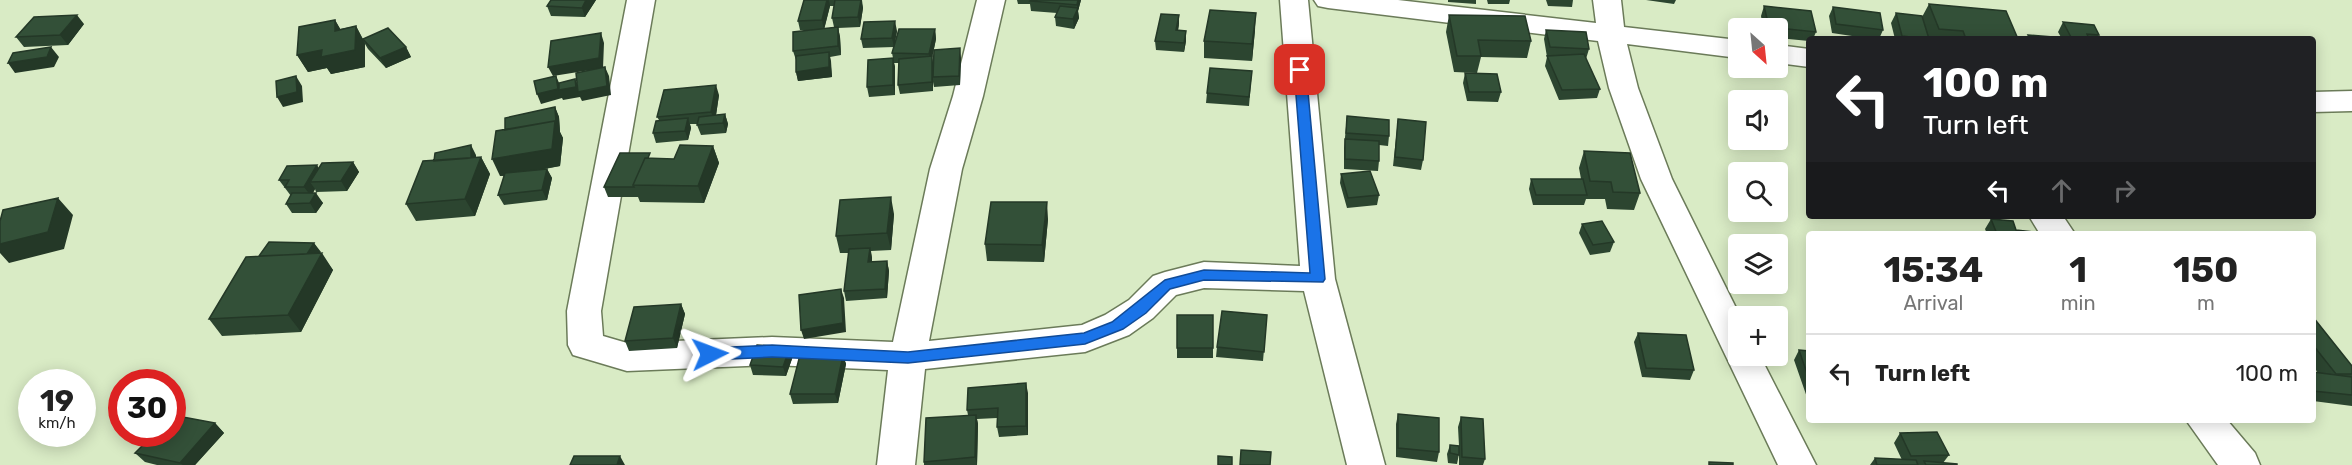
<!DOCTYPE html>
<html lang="en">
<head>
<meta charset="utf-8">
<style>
	:root { --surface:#fff; --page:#f6f6f6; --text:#222; --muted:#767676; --line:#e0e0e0 }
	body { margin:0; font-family:Rubik,sans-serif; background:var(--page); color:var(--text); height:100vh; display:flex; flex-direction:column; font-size:22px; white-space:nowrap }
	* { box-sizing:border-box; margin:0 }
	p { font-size:20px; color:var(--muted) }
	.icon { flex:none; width:33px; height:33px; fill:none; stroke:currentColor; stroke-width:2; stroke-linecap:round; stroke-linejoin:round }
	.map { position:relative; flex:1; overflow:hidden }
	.details { position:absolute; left:1806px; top:231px; width:510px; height:192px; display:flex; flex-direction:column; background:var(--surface); border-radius:6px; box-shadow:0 3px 15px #0003 }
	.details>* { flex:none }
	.top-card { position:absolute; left:1806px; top:36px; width:510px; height:183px; border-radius:6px; box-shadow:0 3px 15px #0003; background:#202124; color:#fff; overflow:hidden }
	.needle { width:39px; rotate:153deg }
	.tools { position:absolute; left:1728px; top:18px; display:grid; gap:12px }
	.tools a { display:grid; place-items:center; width:60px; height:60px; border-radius:6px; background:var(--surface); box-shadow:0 3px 15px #0003; font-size:30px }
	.speed { position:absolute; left:18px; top:369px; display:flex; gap:12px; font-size:30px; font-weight:700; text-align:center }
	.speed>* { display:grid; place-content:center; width:78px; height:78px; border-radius:50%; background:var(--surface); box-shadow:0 3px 15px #0003; line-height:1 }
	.speed small { font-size:15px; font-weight:400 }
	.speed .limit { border:9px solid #d22; background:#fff; color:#111 }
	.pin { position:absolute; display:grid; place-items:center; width:51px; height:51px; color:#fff; margin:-26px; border-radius:12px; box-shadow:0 3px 9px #0006 }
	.me { position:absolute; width:66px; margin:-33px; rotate:87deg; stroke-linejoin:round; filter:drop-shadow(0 0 4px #0008) }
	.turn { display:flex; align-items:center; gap:21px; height:126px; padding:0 18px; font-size:27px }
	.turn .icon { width:78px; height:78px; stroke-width:2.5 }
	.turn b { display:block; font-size:42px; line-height:51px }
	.lanes { display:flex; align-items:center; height:57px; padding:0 18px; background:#0003; justify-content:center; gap:30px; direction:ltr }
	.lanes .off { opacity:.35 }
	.eta { display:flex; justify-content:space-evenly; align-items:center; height:102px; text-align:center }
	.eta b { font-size:36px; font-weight:700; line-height:42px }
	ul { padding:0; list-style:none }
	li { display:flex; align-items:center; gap:18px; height:78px; padding:0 18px; border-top:2px solid var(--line) }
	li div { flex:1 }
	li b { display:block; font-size:22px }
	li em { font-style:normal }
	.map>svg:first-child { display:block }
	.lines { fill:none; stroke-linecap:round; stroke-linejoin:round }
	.street-casing { stroke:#6b7b59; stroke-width:3 }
	.street { fill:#fff; fill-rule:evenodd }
	.wall { fill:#2c4530; fill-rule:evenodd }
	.shaded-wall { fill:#243827 }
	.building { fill:#335038; stroke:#243827; stroke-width:1.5 }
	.route { fill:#1a73e8; stroke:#114b97; stroke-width:1.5 }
</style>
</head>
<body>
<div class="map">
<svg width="2352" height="465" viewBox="0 0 2352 465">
	<rect width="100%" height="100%" fill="#d9ebc5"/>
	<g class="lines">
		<defs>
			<path id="street" d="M 627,0 L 655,0 L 601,311 L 603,336 L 627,343 L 772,337 L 893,342 L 930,169 L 953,96 L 977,0 L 1005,0 L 983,96 L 962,169 L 929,341 L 1082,325 L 1105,315 L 1129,300 L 1153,276 L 1165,272 L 1204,262 L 1300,266 L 1280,0 L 1308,0 L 1335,279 L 1385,465 L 1347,465 L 1304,291 L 1204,288 L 1176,295 L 1153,318 L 1129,335 L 1085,352 L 925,369 L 915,465 L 877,465 L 888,370 L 772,365 L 627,371 L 573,355 L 568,345 L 567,311 Z
				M 1314,0 L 1398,0 L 1596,23 L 1593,0 L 1621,0 L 1624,27 L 1738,40 L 1738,58 L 1627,44 L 1638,88 L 1672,179 L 1740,316 L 1738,356 L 1760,356 L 1816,465 L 1778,465 L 1641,179 L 1609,88 L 1598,41 L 1328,8 L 1318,6 Z
				M 1778,45 L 1809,49 L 1809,67 L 1778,63 Z
				M 2352,91 L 2352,111 L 2313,112 L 2313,92 Z
				M 2029,216 L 2063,216 L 2075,234 L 2040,234 Z
				M 2186,420 L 2227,420 L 2255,453 L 2260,465 L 2218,465 Z"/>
		</defs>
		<use href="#street" class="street-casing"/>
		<use href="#street" class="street"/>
	</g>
	<path class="wall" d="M 551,0 L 596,0 L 585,17 L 551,16 L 547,6 Z
		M 804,0 L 862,0 L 863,8 L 860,27 L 838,28 L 840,37 L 841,55 L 830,57 L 832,77 L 798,81 L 796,72 L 796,60 L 793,51 L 814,30 L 800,30 L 798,21 ZM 830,6 L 834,6 L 832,18 L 834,27 L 824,29 Z
		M 1017,0 L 1081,0 L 1078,11 L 1079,18 L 1074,29 L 1056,26 L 1055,17 L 1057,13 L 1031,11 L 1030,4 L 1018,4 Z
		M 1448,0 L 1476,0 L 1476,4 L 1448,2 Z
		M 1487,0 L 1510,0 L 1509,4 L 1488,4 Z
		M 1546,0 L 1573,0 L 1572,7 L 1548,6 Z
		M 1646,0 L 1676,0 L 1674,4 Z
		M 1929,4 L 2018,39 L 1895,39 L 1891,23 L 1896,13 L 1922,17 Z
		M 1764,6 L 1816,32 L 1813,39 L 1809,39 L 1809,41 L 1778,38 L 1778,28 L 1763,28 L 1761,16 Z
		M 1833,7 L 1883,30 L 1879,39 L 1872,39 L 1832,33 L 1829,16 Z
		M 1449,15 L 1531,41 L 1527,58 L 1481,57 L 1477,73 L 1454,72 L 1446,32 Z
		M 335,20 L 340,29 L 356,26 L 363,39 L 406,47 L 411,57 L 386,68 L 368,49 L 365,44 L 365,67 L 331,74 L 327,68 L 308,72 L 297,55 Z
		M 2063,22 L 2099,35 L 2097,39 L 2062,39 L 2058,32 Z
		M 84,24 L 68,45 L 24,47 L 16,37 Z
		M 1179,24 L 1178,31 L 1186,41 L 1184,52 L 1156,50 L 1155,41 Z
		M 935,29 L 936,39 L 932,58 L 933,66 L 961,58 L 960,85 L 934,87 L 933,82 L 933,91 L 900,94 L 898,85 L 899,63 L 894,63 L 895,67 L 895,95 L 869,97 L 867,87 L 893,58 L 892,53 L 894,47 L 863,48 L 861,39 L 897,31 L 895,42 Z
		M 1255,30 L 1252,61 L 1204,58 L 1204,41 Z
		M 1546,30 L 1589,49 L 1586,59 L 1600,89 L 1597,98 L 1559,100 L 1545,66 L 1547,57 L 1544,39 Z
		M 1252,71 L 1249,106 L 1206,103 L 1207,93 Z
		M 1465,73 L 1501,92 L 1498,102 L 1467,101 L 1463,83 Z
		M 719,95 L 716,115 L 725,114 L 728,124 L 726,133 L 701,135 L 697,125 L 698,124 L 690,124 L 691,128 L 688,140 L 656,143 L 653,133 L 659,120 L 657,117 Z
		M 555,107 L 559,117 L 560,132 L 563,138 L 560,166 L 545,169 L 547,169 L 552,178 L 547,200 L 504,205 L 498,195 L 504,176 L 500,176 L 505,130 Z
		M 1347,116 L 1389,136 L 1388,146 L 1379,145 L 1379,161 L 1378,171 L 1344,169 L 1344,148 Z
		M 1398,119 L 1423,160 L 1421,170 L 1393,166 Z
		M 713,146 L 719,163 L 704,203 L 640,202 L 638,197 L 608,197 L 604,187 L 652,159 L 674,159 Z
		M 1584,151 L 1640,193 L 1634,210 L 1607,209 L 1605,199 L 1586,199 L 1584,205 L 1533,205 L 1529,189 L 1531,179 L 1581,179 L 1579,168 Z
		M 476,155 L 476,158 L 481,157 L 490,174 L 475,216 L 416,221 L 406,204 Z
		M 353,162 L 359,172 L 347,191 L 316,192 L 315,189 L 313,193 L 323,203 L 316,213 L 292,213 L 286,204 L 291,196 L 279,180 L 319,168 Z
		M 1341,174 L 1379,195 L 1377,205 L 1347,208 L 1340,183 Z
		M 894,214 L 891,250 L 871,251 L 872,258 L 872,262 L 887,261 L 889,271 L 887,298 L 846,301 L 844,291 L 849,253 L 840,253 L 836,236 Z
		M 1048,219 L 1044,262 L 987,261 L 985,244 Z
		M 1991,219 L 2016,230 L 2050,234 L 1987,234 L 1985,229 Z
		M 1582,224 L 1614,242 L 1610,252 L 1590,255 L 1579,233 Z
		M 314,243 L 320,253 L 333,270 L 301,332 L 222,336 L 209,319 L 259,256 Z
		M 681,304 L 685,314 L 677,348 L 629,351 L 625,341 Z
		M 1177,315 L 1213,348 L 1213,358 L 1177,358 Z
		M 1267,315 L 1263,361 L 1216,357 L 1217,347 Z
		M 2313,317 L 2352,366 L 2352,406 L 2313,401 L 2313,372 L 2318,373 L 2313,366 Z
		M 1638,333 L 1694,370 L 1690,380 L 1642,377 L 1634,342 Z
		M 1799,350 L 1809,351 L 1809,403 L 1794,360 Z
		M 843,355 L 846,364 L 838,403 L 793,404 L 790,394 Z
		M 793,356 L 786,376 L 753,375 L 750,365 Z
		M 1028,393 L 1028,435 L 999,437 L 997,427 L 997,418 L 977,419 L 978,424 L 977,465 L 924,465 L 924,462 L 968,415 L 967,410 Z
		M 1398,414 L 1439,452 L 1437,462 L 1396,457 L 1396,424 Z
		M 1461,417 L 1485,459 L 1483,465 L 1459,465 L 1459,454 L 1457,464 L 1448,463 L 1447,454 L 1450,445 L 1459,446 L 1458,427 Z
		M 215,423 L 224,433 L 195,465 L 157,465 L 145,462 L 135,453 Z
		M 1900,433 L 1949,455 L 1943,463 L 1957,465 L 1870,465 L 1875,458 L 1902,460 L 1894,443 Z"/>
	<path class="shaded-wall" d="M 586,0 L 596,0 L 585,17 L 582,8 Z
		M 827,0 L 829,0 L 830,6 L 824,30 L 822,20 Z
		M 861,0 L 863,8 L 860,27 L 858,17 Z
		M 1078,0 L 1081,0 L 1078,11 L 1079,18 L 1074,29 L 1073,19 L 1077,11 L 1077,5 Z
		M 1256,13 L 1255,30 L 1252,61 L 1252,44 Z
		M 77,15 L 84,24 L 68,45 L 60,35 Z
		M 1179,15 L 1179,24 L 1176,40 L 1176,30 Z
		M 335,20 L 345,37 L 335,31 Z
		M 895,21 L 897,31 L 894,47 L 892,38 Z
		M 356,26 L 365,44 L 365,67 L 331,74 L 327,68 L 308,72 L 297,55 Z
		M 838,27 L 840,37 L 841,55 L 838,46 Z
		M 935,29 L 936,39 L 932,58 L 933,66 L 933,91 L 929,54 Z
		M 1186,31 L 1186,41 L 1184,52 L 1184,43 Z
		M 601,33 L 604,43 L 603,68 L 553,76 L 548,67 Z
		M 51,47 L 59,57 L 54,67 L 15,73 L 8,63 Z
		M 406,47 L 411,57 L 386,68 L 380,58 Z
		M 960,48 L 961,58 L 960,85 L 959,76 Z
		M 829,52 L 831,61 L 832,77 L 798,81 L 796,72 Z
		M 893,58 L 895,67 L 895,95 L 893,85 Z
		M 605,67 L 609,76 L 611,95 L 582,101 L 580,97 L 563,100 L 562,98 L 541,104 L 537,94 L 556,76 L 560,85 L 575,79 L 579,89 Z
		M 296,76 L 302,86 L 303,102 L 283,107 L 277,97 Z
		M 716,85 L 719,95 L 715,122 L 711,112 Z
		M 555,107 L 559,117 L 560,132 L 563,138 L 560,166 L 500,176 L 492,159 Z
		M 725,114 L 728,124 L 726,133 L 723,123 Z
		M 688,118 L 691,128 L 688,140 L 685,131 Z
		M 471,145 L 476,155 L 476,168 L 434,167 Z
		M 713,146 L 719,163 L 704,203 L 698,186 Z
		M 481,157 L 490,174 L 475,216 L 465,199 Z
		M 353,162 L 359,172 L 347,191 L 341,181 Z
		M 317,165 L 323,175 L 310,182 L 315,189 L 311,196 L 304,187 Z
		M 547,169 L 552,178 L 547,200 L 542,190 Z
		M 316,193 L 323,203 L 316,213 L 310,203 Z
		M 891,197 L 894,214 L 891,250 L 887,233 Z
		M 58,198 L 73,215 L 64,249 L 9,263 L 0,253 L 0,244 Z
		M 1047,202 L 1048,219 L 1044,262 L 1042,245 Z
		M 314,243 L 321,252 L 310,269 L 303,260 Z
		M 870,248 L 872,258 L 871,272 L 868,262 Z
		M 322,253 L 333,270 L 301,332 L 288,315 Z
		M 887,261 L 889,271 L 887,298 L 885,289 Z
		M 841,289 L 844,298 L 846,332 L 804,339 L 801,330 Z
		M 681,304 L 685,314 L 677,348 L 673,338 Z
		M 790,347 L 793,356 L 786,376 L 783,367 Z
		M 843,355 L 846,364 L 838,403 L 835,394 Z
		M 1026,383 L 1028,393 L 1028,435 L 1026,426 Z
		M 976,415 L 978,424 L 977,465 L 975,457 Z
		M 215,423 L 224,433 L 195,465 L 183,465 L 180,463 Z
		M 620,456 L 625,465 L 617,465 Z"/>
	<path class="building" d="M 551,0 L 586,0 L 582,8 L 547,6 Z
		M 804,0 L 827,0 L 822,20 L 798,21 Z
		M 835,0 L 861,0 L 858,17 L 832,18 Z
		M 1031,0 L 1078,0 L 1077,5 L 1030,1 Z
		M 1929,4 L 2006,11 L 2018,39 L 1966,39 L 1963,31 L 1939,29 Z
		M 1060,6 L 1078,8 L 1073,19 L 1055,17 Z
		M 1764,6 L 1811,11 L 1816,32 L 1769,27 Z
		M 1833,7 L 1880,13 L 1883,30 L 1836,24 Z
		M 1210,10 L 1256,13 L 1252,44 L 1204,41 Z
		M 1896,13 L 1922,16 L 1929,39 L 1902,36 Z
		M 1161,14 L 1179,15 L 1176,30 L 1186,31 L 1184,43 L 1155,41 Z
		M 77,15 L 60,35 L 16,37 L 34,17 Z
		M 1449,15 L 1525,16 L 1531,41 L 1478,40 L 1481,56 L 1457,56 Z
		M 335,20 L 335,31 L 356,26 L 355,50 L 321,57 L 322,50 L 297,55 L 299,27 Z
		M 895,21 L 892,38 L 861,39 L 864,22 Z
		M 2063,22 L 2094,25 L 2099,35 L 2087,34 L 2089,39 L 2072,39 Z
		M 838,27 L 838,46 L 793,51 L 793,32 Z
		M 388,28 L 406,47 L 380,58 L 363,39 Z
		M 899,29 L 935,29 L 929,54 L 892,53 Z
		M 1546,30 L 1586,32 L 1589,49 L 1550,47 Z
		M 601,33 L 599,58 L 548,67 L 551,41 Z
		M 2028,35 L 2053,37 L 2055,39 L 2030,39 Z
		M 51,47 L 47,57 L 8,63 L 13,53 Z
		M 960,48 L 959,76 L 933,77 L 934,50 Z
		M 829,52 L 829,67 L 796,72 L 796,56 Z
		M 1584,54 L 1600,89 L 1562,90 L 1547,56 Z
		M 932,56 L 932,82 L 898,85 L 899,59 Z
		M 893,58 L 893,85 L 867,87 L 868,60 Z
		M 605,67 L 607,86 L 578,92 L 576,73 Z
		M 1210,68 L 1252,71 L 1249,97 L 1207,93 Z
		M 1465,73 L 1497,74 L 1501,92 L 1469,92 Z
		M 296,76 L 297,92 L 277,97 L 276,81 Z
		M 556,76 L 558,89 L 537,94 L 534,81 Z
		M 575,79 L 576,87 L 559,90 L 559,83 Z
		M 716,85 L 711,112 L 657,117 L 664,90 Z
		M 555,107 L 556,123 L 555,121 L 505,130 L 505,118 Z
		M 725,114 L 723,123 L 697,125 L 699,117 Z
		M 1347,116 L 1389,120 L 1389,136 L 1346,133 Z
		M 688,118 L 685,131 L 653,133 L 656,121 Z
		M 1398,119 L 1426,122 L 1423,160 L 1395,157 Z
		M 555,121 L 552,149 L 492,159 L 496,131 Z
		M 1345,139 L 1379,141 L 1379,161 L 1345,159 Z
		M 471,145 L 471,158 L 434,161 L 435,153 Z
		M 680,145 L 713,146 L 698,186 L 633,185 L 645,158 L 674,159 Z
		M 1584,151 L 1630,153 L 1640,193 L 1613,192 L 1611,182 L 1590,181 Z
		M 620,153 L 650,153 L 648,158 L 645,158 L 633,185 L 634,187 L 604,187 Z
		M 481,157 L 465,199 L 406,204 L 423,161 Z
		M 353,162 L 341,181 L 310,182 L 322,163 Z
		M 317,165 L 304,187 L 285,187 L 289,180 L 279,180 L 287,166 Z
		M 547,169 L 542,190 L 498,195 L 505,173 Z
		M 1370,171 L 1379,195 L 1348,198 L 1341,174 Z
		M 1531,179 L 1583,179 L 1587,195 L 1536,195 Z
		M 292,193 L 316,193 L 310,203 L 286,204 Z
		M 891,197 L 887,233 L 836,236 L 840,200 Z
		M 58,198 L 48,232 L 0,244 L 0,221 L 3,210 Z
		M 991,202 L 1047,202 L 1042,245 L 985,244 Z
		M 1991,219 L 2013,221 L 2016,230 L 2050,234 L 1997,234 Z
		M 1602,221 L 1614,242 L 1593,245 L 1582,224 Z
		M 269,242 L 314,243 L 307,254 L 259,256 Z
		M 870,248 L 868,262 L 887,261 L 885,289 L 844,291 L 849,249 Z
		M 322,253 L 288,315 L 209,319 L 246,257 Z
		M 841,289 L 843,323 L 801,330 L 799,295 Z
		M 681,304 L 673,338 L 625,341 L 634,307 Z
		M 1222,311 L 1267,315 L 1264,352 L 1217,347 Z
		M 1177,315 L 1213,315 L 1213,348 L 1177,348 Z
		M 2313,317 L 2352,366 L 2352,374 L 2336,374 L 2313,345 Z
		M 1638,333 L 1686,335 L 1694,370 L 1646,368 Z
		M 757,345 L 790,347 L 783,367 L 750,365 Z
		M 1799,350 L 1809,351 L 1809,379 Z
		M 800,355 L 843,355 L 835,394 L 790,394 Z
		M 2313,372 L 2352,377 L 2352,395 L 2313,391 Z
		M 1026,383 L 1026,426 L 997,427 L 998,408 L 967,410 L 968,388 Z
		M 1398,414 L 1439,418 L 1439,452 L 1398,448 Z
		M 172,415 L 215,423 L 180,463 L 135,453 L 154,434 L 172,434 Z
		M 976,415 L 975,457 L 924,462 L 926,418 Z
		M 1461,417 L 1483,419 L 1485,459 L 1462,457 Z
		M 1937,432 L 1949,455 L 1911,456 L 1900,433 Z
		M 1450,445 L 1459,446 L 1459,455 L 1450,453 Z
		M 1241,450 L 1271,452 L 1270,465 L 1240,465 Z
		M 574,456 L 620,456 L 617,465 L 570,465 Z
		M 1218,456 L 1232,457 L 1232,465 L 1218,465 Z
		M 1875,458 L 1916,460 L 1918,465 L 1877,465 Z
		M 1924,461 L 1957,464 L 1957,465 L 1926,465 Z
		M 1709,462 L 1733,463 L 1733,465 L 1709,465 Z"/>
	<path class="route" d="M 1300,66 L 1306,70 L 1325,279 L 1323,282 L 1204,280 L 1170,289 L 1146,313 L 1123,329 L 1085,344 L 908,363 L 772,357 L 710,360 L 703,354 L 710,348 L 772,345 L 908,352 L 1084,333 L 1112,322 L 1165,280 L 1204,270 L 1310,273 L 1294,70 Z"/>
</svg>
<div class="tools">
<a><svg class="needle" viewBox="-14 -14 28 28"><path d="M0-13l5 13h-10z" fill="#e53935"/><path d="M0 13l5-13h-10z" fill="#767676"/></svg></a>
<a><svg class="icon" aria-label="sound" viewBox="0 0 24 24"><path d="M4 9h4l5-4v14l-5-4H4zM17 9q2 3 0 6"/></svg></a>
<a><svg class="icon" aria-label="search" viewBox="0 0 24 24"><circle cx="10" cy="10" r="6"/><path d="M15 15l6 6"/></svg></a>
<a><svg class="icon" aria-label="layers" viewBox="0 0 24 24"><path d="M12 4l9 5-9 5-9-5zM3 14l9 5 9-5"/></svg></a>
<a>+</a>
</div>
<div class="speed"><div>19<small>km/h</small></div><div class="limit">30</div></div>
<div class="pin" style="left:1300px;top:70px;background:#d93025"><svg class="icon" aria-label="arrive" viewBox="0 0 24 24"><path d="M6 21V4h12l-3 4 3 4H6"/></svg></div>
<svg class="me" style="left:710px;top:354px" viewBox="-20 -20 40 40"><path d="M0-17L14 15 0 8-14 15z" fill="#1a73e8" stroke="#fff" stroke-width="4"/></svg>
<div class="top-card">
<div class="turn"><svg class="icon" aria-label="left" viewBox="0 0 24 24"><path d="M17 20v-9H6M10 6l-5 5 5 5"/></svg><div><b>100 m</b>Turn left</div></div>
<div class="lanes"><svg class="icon" aria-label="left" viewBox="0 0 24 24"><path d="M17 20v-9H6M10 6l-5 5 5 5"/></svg><svg class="icon off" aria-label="ahead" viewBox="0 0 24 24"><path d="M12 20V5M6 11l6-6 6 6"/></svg><svg class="icon off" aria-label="right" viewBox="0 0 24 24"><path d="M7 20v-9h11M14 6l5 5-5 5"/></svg></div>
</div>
<section class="details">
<div class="eta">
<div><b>15:34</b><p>Arrival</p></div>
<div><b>1</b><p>min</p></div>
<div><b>150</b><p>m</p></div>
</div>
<ul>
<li><svg class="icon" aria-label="left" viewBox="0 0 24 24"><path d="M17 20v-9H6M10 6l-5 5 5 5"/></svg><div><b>Turn left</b></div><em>100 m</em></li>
</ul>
</section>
</div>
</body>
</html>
